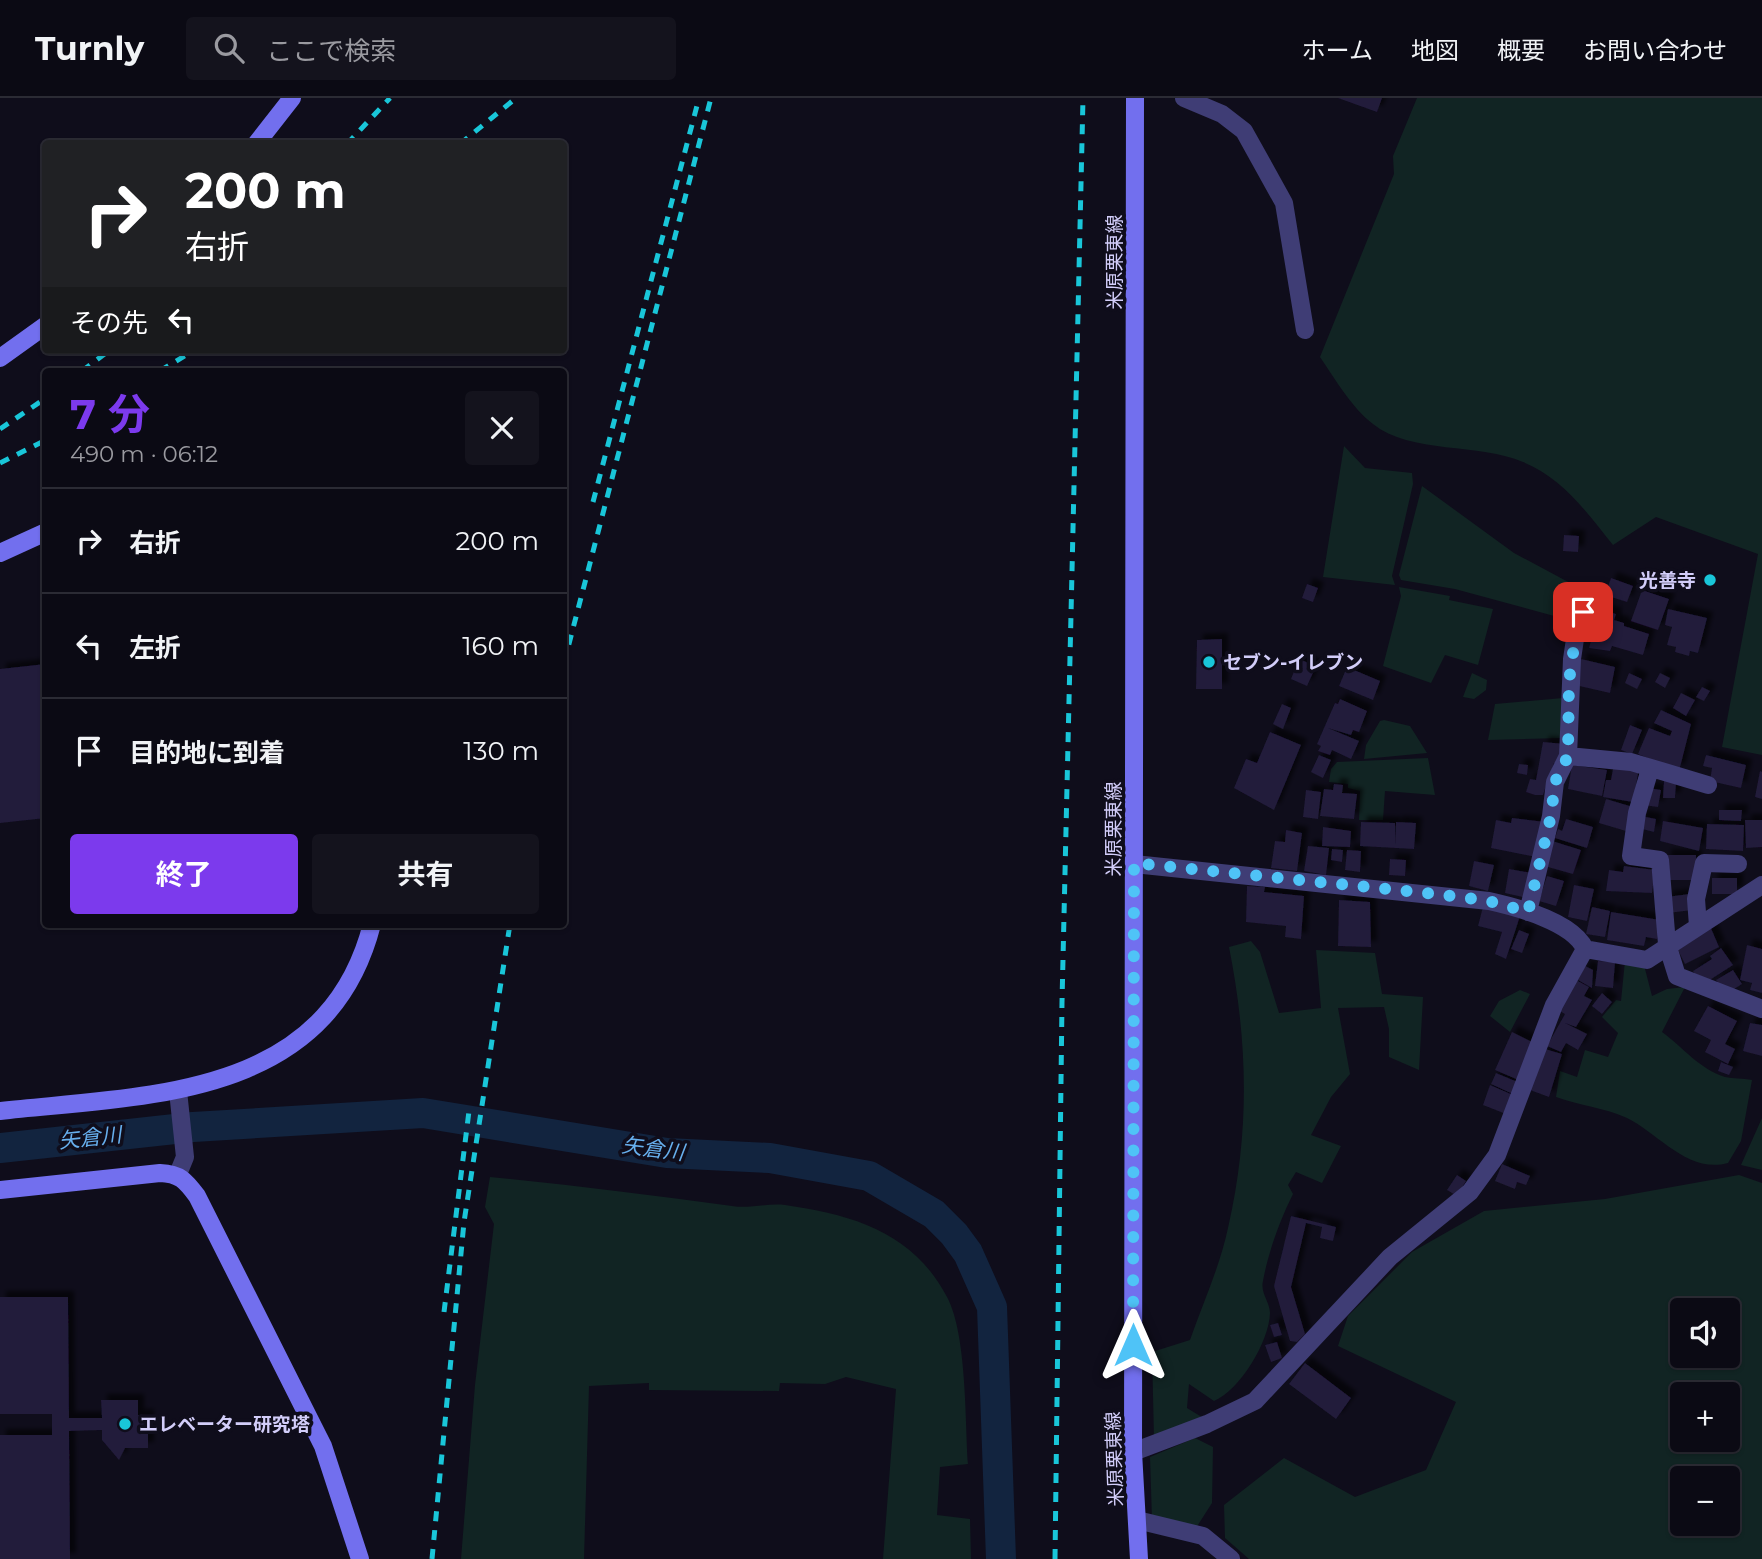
<!DOCTYPE html>
<html lang="ja">
<head>
<meta charset="utf-8">
<style>
	:root { --surface:#0b0a14; --page:#14131d; --text:#f1f3f6; --muted:#9a9aa0; --line:#2b2b34; --accent:#7c3aed }
	body { margin:0; font-family:Montserrat,"Noto Sans JP",sans-serif; background:var(--page); color:var(--text); height:100vh; display:flex; flex-direction:column; font-size:26px; white-space:nowrap }
	* { box-sizing:border-box; margin:0 }
	p { font-size:23px; color:var(--muted) }
	.icon { flex:none; width:38px; height:38px; fill:none; stroke:currentColor; stroke-width:2; stroke-linecap:round; stroke-linejoin:round }
	.map { position:relative; flex:1; overflow:hidden }
	.side { position:absolute; left:42px; top:270px; width:525px; height:560px; display:flex; flex-direction:column; background:var(--surface); border-radius:7px; box-shadow:0 2px 5px #0004,0 0 0 2px var(--line) }
	.side>* { flex:none }
	.guide { position:absolute; left:42px; top:42px; width:525px; height:214px; border-radius:7px; box-shadow:0 2px 5px #0004,0 0 0 2px var(--line); background:#202124; color:#fff; overflow:hidden }
	.buttons { position:absolute; left:1670px; top:1200px; display:grid; gap:14px }
	.buttons a { display:grid; place-items:center; width:70px; height:70px; border-radius:7px; background:var(--surface); box-shadow:0 2px 5px #0004,0 0 0 2px var(--line); font-size:35px }
	.pin { position:absolute; display:grid; place-items:center; width:60px; height:60px; color:#fff; margin:-30px; border-radius:14px; box-shadow:0 4px 10px #0006 }
	.me { position:absolute; width:77px; margin:-38px; rotate:0deg; stroke-linejoin:round; filter:drop-shadow(0 0 5px #0008) }
	.turn { display:flex; align-items:center; gap:24px; height:147px; padding:0 28px; font-size:32px }
	.turn .icon { width:91px; height:91px; stroke-width:2.5 }
	.turn b { display:block; font-size:49px; line-height:60px }
	.then { display:flex; align-items:center; height:66px; padding:0 28px; background:#0003; gap:14px; font-size:26px }
	.round { display:grid; place-items:center; flex:none; width:74px; height:74px; border-radius:7px; background:var(--page) }
	.overview { display:flex; align-items:center; justify-content:space-between; height:119px; padding:0 28px }
	h1 { font-size:42px; font-weight:700; line-height:52px; color:var(--accent) }
	.action { display:flex; gap:14px; margin-top:auto; padding:14px 28px }
	.action a { flex:1; height:80px; border-radius:7px; background:var(--accent); color:#fff; font-size:28px; font-weight:700; line-height:80px; text-align:center }
	.action a+a { background:var(--page); color:var(--text) }
	ul { padding:0; list-style:none }
	li { display:flex; align-items:center; gap:21px; height:105px; padding:0 28px; border-top:2px solid var(--line) }
	li div { flex:1 }
	li b { display:block; font-size:26px }
	li em { font-style:normal }
	header { display:flex; align-items:center; gap:42px; box-sizing:border-box; height:98px; padding:0 35px; background:var(--surface); border-bottom:2px solid var(--line) }
	header strong { font-size:33px }
	nav { display:flex; gap:38px; margin-inline-start:auto; font-size:24px }
	.search { width:490px; height:63px; background:var(--page); display:flex; align-items:center; gap:18px; box-sizing:border-box; padding:0 24px; border-radius:7px; color:var(--muted); font-size:26px }
	.map>svg:first-child { display:block }
	.green { fill:#112423; fill-rule:evenodd }
	.lines { fill:none; stroke-linecap:round; stroke-linejoin:round }
	.river { stroke:#12243f; stroke-width:30 }
	.building { fill:#211b3a; filter:url(#shadow) }
	.street { stroke:#3f3d75; stroke-width:18 }
	.secondary { stroke:#726fee; stroke-width:18 }
	.rail { stroke:#19c6d9; stroke-width:5; stroke-dasharray:10 9; stroke-linecap:butt }
	.route { stroke:#4fc3f7; stroke-width:12; stroke-dasharray:0 21.6 }
	.poi-dot { fill:#19c6d9; stroke:#0f0d1b; stroke-width:2.5 }
	.labels { text-anchor:middle; stroke-width:7; stroke-linejoin:round; paint-order:stroke }
	.street-label { font-size:19px; fill:#d2cdf9; stroke:#0f0d1b }
	.poi-label { font-size:19px; font-weight:bold; fill:#d2cdf9; stroke:#0f0d1b; text-anchor:start }
	.water-label { font-size:21px; font-style:italic; fill:#67afed; stroke:#0f0d1b }
</style>
</head>
<body>
<header>
<strong>Turnly</strong>
<div class="search"><svg class="icon" aria-label="search" viewBox="0 0 24 24"><circle cx="10" cy="10" r="6"/><path d="M15 15l6 6"/></svg>ここで検索</div>
<nav><a>ホーム</a><a>地図</a><a>概要</a><a>お問い合わせ</a></nav>
</header>
<div class="map">
<svg width="1762" height="1461" viewBox="0 0 1762 1461">
	<defs>
		<filter id="shadow"><feDropShadow dx="6" dy="-6" stdDeviation="2" flood-color="#0009"/></filter>
	</defs>
	<rect width="100%" height="100%" fill="#0f0d1b"/>
	<path class="green" d="M 1417,0 L 1762,0 L 1762,657 L 1722,649 L 1758,456 L 1656,419 L 1613,447 C 1587,415 1563,380 1523,364 C 1480,345 1410,356 1373,326 C 1352,310 1335,281 1320,259 L 1394,76 L 1393,58 Z
		M 1344,348 L 1365,370 L 1412,375 L 1413,386 L 1392,478 L 1395,487 L 1323,479 Z
		M 1422,388 L 1514,455 L 1585,493 L 1576,524 L 1455,491 L 1401,482 L 1399,477 Z
		M 1399,489 L 1450,498 L 1449,502 L 1493,511 L 1478,567 L 1445,557 L 1431,585 L 1383,568 L 1401,498 Z
		M 1472,575 L 1487,582 L 1486,592 L 1474,601 L 1463,599 Z
		M 1563,600 L 1562,640 L 1488,642 L 1495,606 Z
		M 1384,622 L 1410,628 L 1427,655 L 1364,661 L 1366,647 L 1380,623 Z
		M 1428,660 L 1435,697 L 1385,693 L 1383,722 L 1359,722 L 1360,693 L 1348,690 L 1348,686 L 1329,684 L 1331,671 L 1337,664 Z
		M 1251,843 L 1260,854 L 1279,915 L 1321,910 L 1316,852 L 1375,855 L 1382,896 L 1423,899 L 1419,972 L 1389,959 L 1389,931 L 1384,909 L 1338,910 L 1350,976 L 1331,999 L 1311,1037 L 1341,1048 L 1322,1085 L 1296,1074 L 1288,1087 L 1293,1096 C 1280,1122 1268,1155 1263,1183 C 1260,1195 1270,1204 1270,1215 C 1269,1244 1240,1292 1214,1303 L 1189,1286 L 1187,1310 L 1205,1321 L 1154,1341 L 1152,1254 L 1190,1242 C 1203,1205 1220,1168 1228,1130 C 1250,1034 1248,945 1229,849 Z
		M 1625,863 L 1644,867 L 1652,898 L 1667,891 L 1685,889 L 1662,934 C 1684,950 1698,970 1725,979 C 1733,981 1743,980 1752,982 L 1741,1043 L 1728,1065 C 1688,1076 1658,1035 1627,1020 C 1602,1009 1581,1008 1556,999 L 1560,973 L 1577,979 L 1585,952 L 1608,959 L 1618,935 L 1602,919 L 1616,902 L 1621,903 Z
		M 1520,892 L 1530,896 L 1510,934 L 1490,918 L 1499,903 Z
		M 1762,1020 L 1762,1072 L 1741,1067 Z
		M 1739,1077 L 1762,1085 L 1762,1461 L 1249,1461 L 1225,1440 L 1224,1407 L 1284,1360 L 1355,1399 L 1426,1372 L 1456,1304 L 1338,1248 L 1348,1218 L 1412,1154 L 1484,1113 L 1605,1101 ZM 1682,1213 L 1727,1213 L 1727,1258 L 1682,1258 ZM 1682,1297 L 1727,1297 L 1727,1342 L 1682,1342 ZM 1682,1381 L 1727,1381 L 1727,1426 L 1682,1426 Z
		M 490,1079 C 571,1087 651,1097 732,1108 C 749,1111 767,1105 785,1107 C 853,1117 913,1134 947,1199 C 967,1236 965,1323 968,1366 L 940,1369 L 937,1417 L 970,1421 L 971,1461 L 883,1461 L 896,1291 L 846,1279 L 825,1286 L 780,1285 L 779,1293 L 649,1292 L 649,1285 L 589,1288 L 584,1461 L 461,1461 L 475,1287 L 494,1126 L 485,1109 Z
		M 1195,1340 L 1213,1349 L 1212,1405 L 1196,1430 L 1152,1422 L 1150,1359 Z"/>
	<g class="lines">
		<path class="river" d="M 0,1050 L 193,1029 L 423,1015 L 667,1055 L 770,1060 L 869,1078 L 934,1116 L 954,1136 L 968,1155 L 992,1209 L 1001,1461"/>
	</g>
	<path class="building" d="M 1338,0 L 1382,0 L 1377,14 Z
		M 1564,437 L 1579,438 L 1578,454 L 1563,453 Z
		M 1611,480 L 1633,488 L 1627,504 L 1605,497 Z
		M 1307,486 L 1318,490 L 1313,504 L 1302,500 Z
		M 1642,492 L 1669,501 L 1658,532 L 1631,523 Z
		M 1668,511 L 1707,520 L 1698,555 L 1690,553 L 1689,558 L 1675,554 L 1676,549 L 1667,547 L 1672,529 L 1665,527 Z
		M 1601,512 L 1616,516 L 1614,522 L 1624,525 L 1624,528 L 1649,536 L 1643,557 L 1612,548 L 1610,553 L 1589,550 L 1593,536 L 1582,532 L 1588,515 L 1599,518 Z
		M 1222,541 L 1222,591 L 1196,591 L 1197,542 Z
		M 1299,561 L 1316,568 L 1307,588 L 1291,581 Z
		M 1581,561 L 1615,569 L 1610,595 L 1575,587 Z
		M 46,566 L 46,720 L 0,725 L 0,571 Z
		M 1347,569 L 1380,583 L 1373,602 L 1339,588 Z
		M 1629,575 L 1642,581 L 1637,591 L 1625,585 Z
		M 1660,575 L 1670,580 L 1665,590 L 1655,584 Z
		M 1702,589 L 1710,593 L 1704,603 L 1696,599 Z
		M 1681,595 L 1695,602 L 1686,618 L 1673,610 Z
		M 1340,601 L 1367,613 L 1359,634 L 1353,632 L 1351,637 L 1328,630 L 1359,643 L 1351,661 L 1332,652 L 1330,657 L 1318,653 L 1321,648 L 1317,646 L 1335,605 L 1338,606 Z
		M 1282,606 L 1291,610 L 1283,631 L 1273,626 Z
		M 1661,612 L 1691,626 L 1679,673 L 1638,656 L 1649,630 L 1670,638 L 1672,633 L 1654,625 Z
		M 1630,627 L 1642,632 L 1632,656 L 1621,652 Z
		M 1270,634 L 1301,647 L 1274,712 L 1234,690 L 1246,661 L 1257,665 Z
		M 1543,644 L 1565,646 L 1562,665 L 1554,665 L 1543,697 L 1535,697 L 1526,694 L 1530,681 L 1536,682 Z
		M 1319,657 L 1331,662 L 1323,680 L 1311,674 Z
		M 1706,657 L 1746,667 L 1741,690 L 1710,683 L 1712,670 L 1703,668 Z
		M 1519,666 L 1528,667 L 1527,677 L 1517,675 Z
		M 1614,666 L 1639,670 L 1633,704 L 1603,699 L 1606,682 L 1611,682 Z
		M 1572,667 L 1607,672 L 1602,698 L 1568,691 Z
		M 1760,673 L 1762,674 L 1762,701 L 1755,699 Z
		M 1664,683 L 1676,683 L 1675,700 L 1663,700 Z
		M 1334,686 L 1343,687 L 1342,695 L 1357,696 L 1354,721 L 1320,718 L 1324,691 L 1333,692 Z
		M 1648,690 L 1661,692 L 1658,709 L 1643,707 Z
		M 1306,692 L 1321,694 L 1318,721 L 1303,719 Z
		M 1606,701 L 1633,709 L 1626,733 L 1599,725 Z
		M 1719,712 L 1742,712 L 1741,723 L 1719,722 Z
		M 1641,718 L 1656,721 L 1654,734 L 1638,730 Z
		M 1512,720 L 1545,724 L 1536,759 L 1491,750 L 1496,722 L 1511,725 Z
		M 1566,721 L 1593,729 L 1587,750 L 1555,740 L 1558,731 L 1562,733 Z
		M 1745,722 L 1762,722 L 1762,749 L 1746,750 Z
		M 1663,723 L 1703,730 L 1699,753 L 1660,743 Z
		M 1361,724 L 1395,725 L 1395,747 L 1396,724 L 1416,725 L 1414,751 L 1360,748 Z
		M 1707,726 L 1744,727 L 1743,753 L 1706,751 Z
		M 1323,729 L 1351,733 L 1350,749 L 1322,748 Z
		M 1286,732 L 1302,735 L 1297,773 L 1271,770 L 1275,743 L 1285,744 Z
		M 1549,742 L 1581,752 L 1573,776 L 1541,767 Z
		M 1308,748 L 1329,750 L 1326,777 L 1304,773 Z
		M 1332,751 L 1343,752 L 1342,764 L 1331,762 Z
		M 1347,752 L 1361,753 L 1360,774 L 1345,772 Z
		M 1665,757 L 1696,757 L 1697,782 L 1665,782 Z
		M 1390,761 L 1406,762 L 1405,778 L 1389,777 Z
		M 1474,763 L 1494,767 L 1488,793 L 1469,788 Z
		M 1624,768 L 1655,772 L 1652,795 L 1606,793 L 1609,772 L 1623,774 Z
		M 1509,771 L 1532,775 L 1527,800 L 1505,795 Z
		M 1547,778 L 1564,783 L 1556,808 L 1539,803 Z
		M 1712,780 L 1737,780 L 1737,793 L 1733,796 L 1712,796 Z
		M 1574,787 L 1594,791 L 1587,823 L 1568,819 Z
		M 1247,788 L 1265,789 L 1264,794 L 1304,798 L 1301,841 L 1285,839 L 1286,828 L 1246,824 Z
		M 1690,796 L 1692,812 L 1668,815 L 1666,799 Z
		M 1339,802 L 1370,804 L 1371,849 L 1338,848 Z
		M 1483,809 L 1520,818 L 1506,861 L 1495,856 L 1502,834 L 1478,828 Z
		M 1592,809 L 1610,813 L 1605,839 L 1586,836 Z
		M 1611,814 L 1660,822 L 1657,841 L 1646,839 L 1644,848 L 1607,842 Z
		M 1710,828 L 1719,849 L 1685,866 L 1678,852 Z
		M 1519,832 L 1529,836 L 1522,855 L 1511,851 Z
		M 1747,847 L 1762,851 L 1762,895 L 1750,892 L 1752,885 L 1740,882 Z
		M 1721,850 L 1733,867 L 1702,887 L 1693,873 L 1712,861 L 1710,858 Z
		M 1598,863 L 1615,864 L 1613,890 L 1595,888 Z
		M 1585,868 L 1593,872 L 1592,890 L 1578,882 Z
		M 1733,872 L 1742,886 L 1726,896 L 1716,882 Z
		M 1576,882 L 1589,889 L 1584,898 L 1592,902 L 1576,929 L 1565,925 L 1587,936 L 1578,952 L 1566,945 L 1561,954 L 1547,948 L 1565,916 L 1558,912 Z
		M 1602,895 L 1612,904 L 1602,916 L 1592,908 Z
		M 1708,908 L 1737,923 L 1725,946 L 1735,951 L 1728,966 L 1705,954 L 1711,942 L 1694,933 Z
		M 1750,925 L 1762,927 L 1762,958 L 1743,953 Z
		M 1512,934 L 1536,946 L 1521,983 L 1495,972 Z
		M 1545,951 L 1562,956 L 1549,999 L 1530,992 Z
		M 1721,964 L 1733,969 L 1729,977 L 1718,973 Z
		M 1496,975 L 1520,985 L 1515,997 L 1491,986 Z
		M 1490,987 L 1513,997 L 1506,1016 L 1483,1007 Z
		M 1502,1066 L 1530,1078 L 1526,1087 L 1517,1084 L 1515,1091 L 1495,1083 Z
		M 1457,1077 L 1466,1083 L 1457,1098 L 1447,1092 Z
		M 1291,1118 L 1336,1129 L 1333,1143 L 1320,1140 L 1322,1129 L 1306,1125 L 1291,1189 L 1305,1236 L 1297,1244 L 1290,1243 L 1274,1188 Z
		M 0,1199 L 68,1199 L 69,1320 L 102,1320 L 101,1302 L 138,1302 L 138,1317 L 148,1317 L 148,1350 L 125,1350 L 119,1362 L 102,1342 L 102,1332 L 69,1333 L 70,1461 L 0,1461 L 0,1337 L 52,1337 L 52,1316 L 0,1316 Z
		M 1278,1225 L 1282,1237 L 1274,1239 L 1270,1227 Z
		M 1277,1244 L 1282,1260 L 1271,1264 L 1265,1247 Z
		M 1305,1265 L 1351,1300 L 1336,1321 L 1289,1286 Z"/>
	<g class="lines">
		<path class="street" d="M 1184,0 L 1222,16 L 1244,33 L 1284,105 L 1305,232
			M 1568,658 L 1631,664 L 1708,687
			M 1650,671 L 1637,715 L 1631,758 L 1660,762 L 1667,846 L 1677,878 L 1762,911
			M 1134,766 L 1489,803 C 1516,809 1573,824 1585,851
			M 1528,814 L 1551,718 L 1555,684 L 1568,658 L 1572,561 L 1577,528 L 1589,500
			M 1698,828 L 1696,801 L 1704,765 L 1738,766
			M 1585,851 L 1647,862 L 1762,787
			M 178,1076 L 185,1059 L 178,993
			M 1133,1354 L 1207,1326 L 1255,1303 L 1390,1159 L 1470,1094 L 1497,1057 L 1554,907 L 1585,851
			M 1137,1422 L 1203,1438 L 1231,1461"/>
		<path class="secondary" d="M 1135,0 L 1133,1354 L 1139,1461
			M 256,46 L 292,0
			M 0,260 L 46,227
			M 0,455 L 46,434
			M 0,1013 C 145,997 327,1002 372,826
			M 0,1092 L 160,1075 C 180,1076 185,1082 197,1098 L 323,1348 L 360,1461"/>
		<path class="rail" d="M 347,46 L 390,0
			M 460,46 L 516,0
			M 82,273 L 110,252
			M 160,273 L 194,252
			M 0,331 L 46,300
			M 0,365 L 46,342
			M 593,404 L 699,0
			M 564,565 L 711,0
			M 444,1214 L 469,1013
			M 432,1461 L 464,1124 L 510,826
			M 1055,1461 L 1062,904 L 1083,0"/>
	</g>
	<g class="lines">
		<path class="route" d="M 1133,1247 L 1134,765 L 1436,796 L 1489,803 L 1528,814 L 1551,718 L 1555,684 L 1568,658 L 1569,583 L 1577,528 L 1583,514"/>
	</g>
	<g class="poi-dot">
		<circle cx="1710" cy="482" r="7"/>
		<circle cx="1209" cy="564" r="7"/>
		<circle cx="125" cy="1326" r="7"/>
	</g>
	<g class="labels">
		<g class="street-label">
			<text transform="translate(1114 164) rotate(-90)" y="7">米原栗東線</text>
			<text transform="translate(1113 731) rotate(-90)" y="7">米原栗東線</text>
			<text transform="translate(1114 1361) rotate(-92)" y="7">米原栗東線</text>
		</g>
		<g class="poi-label">
			<text x="1696" y="489" text-anchor="end">光善寺</text>
			<text x="1223" y="571">セブン-イレブン</text>
			<text x="139" y="1333">エレベーター研究塔</text>
		</g>
		<g class="water-label">
			<text transform="translate(90 1040) rotate(-6)" y="7">矢倉川</text>
			<text transform="translate(653 1051) rotate(7)" y="7">矢倉川</text>
		</g>
	</g>
</svg>
<div class="buttons">
<a><svg class="icon" aria-label="sound" viewBox="0 0 24 24"><path d="M4 9h4l5-4v14l-5-4H4zM17 9q2 3 0 6"/></svg></a>
<a>+</a>
<a>−</a>
</div>
<div class="pin" style="left:1583px;top:514px;background:#d93025"><svg class="icon" aria-label="arrive" viewBox="0 0 24 24"><path d="M6 21V4h12l-3 4 3 4H6"/></svg></div>
<svg class="me" style="left:1133px;top:1247px" viewBox="-20 -20 40 40"><path d="M0-17L14 15 0 8-14 15z" fill="#4fc3f7" stroke="#fff" stroke-width="4"/></svg>
<div class="guide">
<div class="turn"><svg class="icon" aria-label="right" viewBox="0 0 24 24"><path d="M7 20v-9h11M14 6l5 5-5 5"/></svg><div><b>200 m</b>右折</div></div>
<div class="then">その先<svg class="icon" aria-label="left" viewBox="0 0 24 24"><path d="M17 20v-9H6M10 6l-5 5 5 5"/></svg></div>
</div>
<section class="side">
<div class="overview"><div><h1>7 分</h1><p>490 m · 06:12</p></div><a class="round"><svg class="icon" aria-label="close" viewBox="0 0 24 24"><path d="M6 6l12 12M18 6L6 18"/></svg></a></div>
<ul>
<li><svg class="icon" aria-label="right" viewBox="0 0 24 24"><path d="M7 20v-9h11M14 6l5 5-5 5"/></svg><div><b>右折</b></div><em>200 m</em></li>
<li><svg class="icon" aria-label="left" viewBox="0 0 24 24"><path d="M17 20v-9H6M10 6l-5 5 5 5"/></svg><div><b>左折</b></div><em>160 m</em></li>
<li><svg class="icon" aria-label="arrive" viewBox="0 0 24 24"><path d="M6 21V4h12l-3 4 3 4H6"/></svg><div><b>目的地に到着</b></div><em>130 m</em></li>
</ul>
<div class="action"><a>終了</a><a>共有</a></div>
</section>
</div>
</body>
</html>
